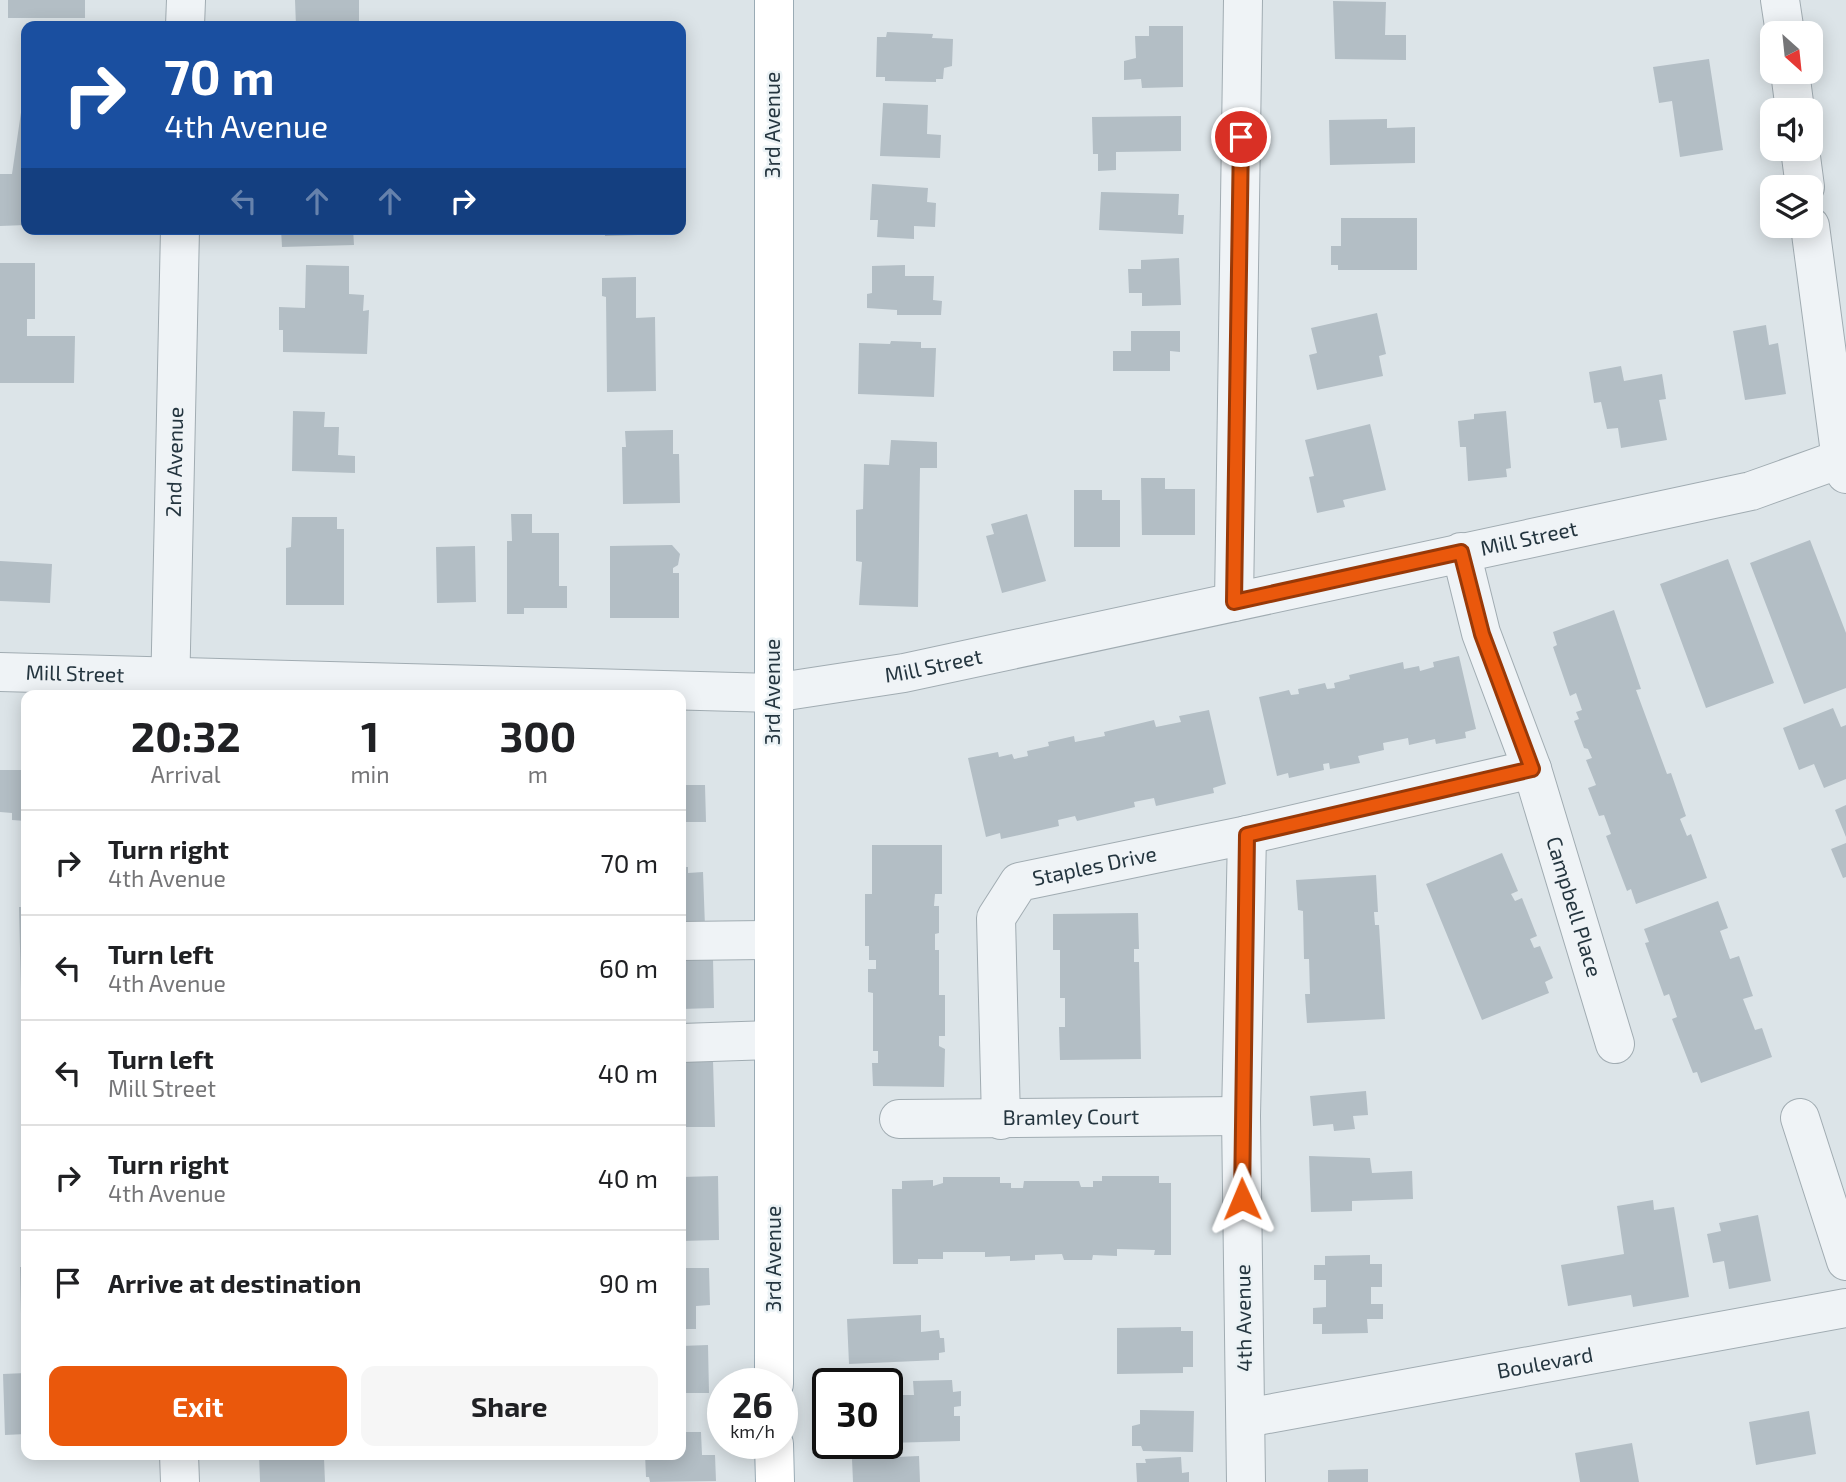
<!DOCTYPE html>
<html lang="en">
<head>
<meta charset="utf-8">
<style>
	:root { --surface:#fff; --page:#f6f6f6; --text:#202124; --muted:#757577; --line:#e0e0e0; --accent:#ea580c }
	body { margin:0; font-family:"Exo 2",sans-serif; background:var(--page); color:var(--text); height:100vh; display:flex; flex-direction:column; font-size:26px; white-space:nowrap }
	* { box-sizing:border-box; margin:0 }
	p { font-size:23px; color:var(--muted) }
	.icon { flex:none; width:38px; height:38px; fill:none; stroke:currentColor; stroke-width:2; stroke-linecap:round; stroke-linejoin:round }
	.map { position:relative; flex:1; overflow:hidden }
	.drawer { position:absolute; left:21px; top:690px; width:665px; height:770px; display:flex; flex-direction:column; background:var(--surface); border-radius:14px; box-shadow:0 4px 18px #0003 }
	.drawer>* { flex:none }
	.guide { position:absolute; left:21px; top:21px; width:665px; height:214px; border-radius:14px; box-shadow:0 4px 18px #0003; background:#1a4fa0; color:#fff; overflow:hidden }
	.needle { width:46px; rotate:153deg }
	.controls { position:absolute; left:1760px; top:21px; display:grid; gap:14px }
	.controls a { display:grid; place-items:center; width:63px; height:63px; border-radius:14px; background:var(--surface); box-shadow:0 4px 18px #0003; font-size:35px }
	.speed { position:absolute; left:707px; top:1368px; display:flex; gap:14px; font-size:35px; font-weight:700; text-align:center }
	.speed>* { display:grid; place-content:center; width:91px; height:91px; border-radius:50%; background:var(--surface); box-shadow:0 4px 18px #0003; line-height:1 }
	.speed small { font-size:18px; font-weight:400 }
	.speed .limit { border:4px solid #111; border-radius:10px; background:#fff; color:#111 }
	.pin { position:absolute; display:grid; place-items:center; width:60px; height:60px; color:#fff; margin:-30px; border:4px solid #fff; border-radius:50%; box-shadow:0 2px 7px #0007 }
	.me { position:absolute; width:77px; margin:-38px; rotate:359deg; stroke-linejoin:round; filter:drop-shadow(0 0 5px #0008) }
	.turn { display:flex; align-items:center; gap:24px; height:147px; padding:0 28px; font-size:32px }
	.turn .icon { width:91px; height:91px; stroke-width:2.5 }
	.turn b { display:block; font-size:49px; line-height:60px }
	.lanes { display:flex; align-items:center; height:66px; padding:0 28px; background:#0003; justify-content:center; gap:35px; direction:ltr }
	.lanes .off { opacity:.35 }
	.eta { display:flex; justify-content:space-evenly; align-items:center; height:119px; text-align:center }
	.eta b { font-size:42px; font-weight:700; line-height:49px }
	.action { display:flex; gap:14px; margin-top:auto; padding:14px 28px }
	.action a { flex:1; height:80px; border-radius:14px; background:var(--accent); color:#fff; font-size:28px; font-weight:700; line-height:80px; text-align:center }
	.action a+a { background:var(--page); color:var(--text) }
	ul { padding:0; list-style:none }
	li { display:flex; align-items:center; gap:21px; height:105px; padding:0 28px; border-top:2px solid var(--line) }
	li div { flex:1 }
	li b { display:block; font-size:26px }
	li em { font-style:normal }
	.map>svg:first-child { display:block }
	.building { fill:#b3bec5 }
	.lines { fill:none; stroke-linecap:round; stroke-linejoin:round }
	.minor-casing { stroke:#a1acb2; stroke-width:40 }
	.major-casing { stroke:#9aabb5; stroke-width:40 }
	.minor { stroke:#eff3f6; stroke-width:38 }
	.major { stroke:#fff; stroke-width:38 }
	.route-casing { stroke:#983908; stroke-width:18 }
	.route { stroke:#ea580c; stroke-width:12 }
	.labels { text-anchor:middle; stroke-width:5; stroke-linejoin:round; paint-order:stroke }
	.street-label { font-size:21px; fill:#24353f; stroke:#ebf2f5 }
</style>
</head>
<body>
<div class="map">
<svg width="1846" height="1482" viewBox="0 0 1846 1482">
	<rect width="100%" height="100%" fill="#dce4e8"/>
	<path class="building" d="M 8,0 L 85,0 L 85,18 L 8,18 Z
		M 295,0 L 359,0 L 359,26 L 296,26 Z
		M 1333,1 L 1386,2 L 1385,35 L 1406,35 L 1406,60 L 1335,59 Z
		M 677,22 L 677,26 L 612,26 L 612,23 Z
		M 1149,26 L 1183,26 L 1183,87 L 1142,88 L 1141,79 L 1124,80 L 1124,61 L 1136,58 L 1135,36 L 1149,36 Z
		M 887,32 L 933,34 L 932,38 L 953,39 L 952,66 L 944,68 L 943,79 L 936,79 L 936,82 L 885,81 L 885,77 L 876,77 L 877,37 L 886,37 Z
		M 1709,59 L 1723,150 L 1680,157 L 1672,101 L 1659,103 L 1653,67 Z
		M 25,85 L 26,225 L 0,226 L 0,174 L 12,174 Z
		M 883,103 L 928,105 L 927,134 L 941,135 L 940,158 L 880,156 Z
		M 1181,116 L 1181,151 L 1116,152 L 1116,170 L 1098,171 L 1098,154 L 1093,154 L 1092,117 Z
		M 1387,119 L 1387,128 L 1415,127 L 1415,163 L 1330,165 L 1329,120 Z
		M 872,184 L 928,188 L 927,202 L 936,203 L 935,227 L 914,226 L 914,239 L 877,237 L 878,220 L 870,220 Z
		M 1101,192 L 1179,194 L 1178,215 L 1184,215 L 1183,234 L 1099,230 Z
		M 1341,218 L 1417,218 L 1417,270 L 1338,270 L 1338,265 L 1331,265 L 1331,246 L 1341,246 Z
		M 281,229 L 353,229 L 354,245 L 282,247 Z
		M 605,229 L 670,229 L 670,234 L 605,236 Z
		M 1179,258 L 1181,305 L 1142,306 L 1142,293 L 1129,293 L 1128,269 L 1141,269 L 1141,260 Z
		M 0,263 L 35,263 L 35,319 L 27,319 L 27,336 L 75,336 L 74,383 L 0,383 Z
		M 306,265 L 349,266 L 349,294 L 364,295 L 363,311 L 369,310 L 367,354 L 283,352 L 283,330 L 279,330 L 279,307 L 305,308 Z
		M 905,265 L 905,276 L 934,276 L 933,300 L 942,301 L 941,315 L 897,315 L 897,310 L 867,308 L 867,294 L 872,293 L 872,266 Z
		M 636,277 L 636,318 L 655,317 L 656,391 L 607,392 L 606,297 L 602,296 L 602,278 Z
		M 1377,313 L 1386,354 L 1379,356 L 1383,376 L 1317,390 L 1309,355 L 1317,353 L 1311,328 Z
		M 1766,325 L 1769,345 L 1778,343 L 1786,394 L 1745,400 L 1733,331 Z
		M 1131,331 L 1180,331 L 1180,352 L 1170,351 L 1170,371 L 1113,371 L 1113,351 L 1131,351 Z
		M 891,341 L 921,342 L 921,348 L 936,348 L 934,397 L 858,394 L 859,343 L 890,344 Z
		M 1621,366 L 1624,381 L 1662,374 L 1666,399 L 1659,400 L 1667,440 L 1621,448 L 1618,428 L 1607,429 L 1601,402 L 1594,403 L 1589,372 Z
		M 293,411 L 325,412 L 324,427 L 339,427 L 338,455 L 355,456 L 355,473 L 292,471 Z
		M 1506,411 L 1511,468 L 1506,469 L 1507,477 L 1468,481 L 1466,447 L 1460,447 L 1458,421 L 1474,419 L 1474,414 Z
		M 1370,424 L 1386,490 L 1343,500 L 1345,507 L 1317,513 L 1309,477 L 1314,476 L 1305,440 Z
		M 673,430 L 673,454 L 679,454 L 680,503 L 623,504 L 622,447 L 626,447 L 625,431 Z
		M 891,440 L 937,442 L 937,468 L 920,468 L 918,607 L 859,605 L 862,562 L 856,561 L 856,510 L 863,509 L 864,464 L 889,465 Z
		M 1141,478 L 1165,478 L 1165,489 L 1195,489 L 1195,535 L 1142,535 Z
		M 1074,490 L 1102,490 L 1102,500 L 1120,500 L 1120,547 L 1074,547 Z
		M 511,514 L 532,514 L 532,533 L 559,533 L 559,586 L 567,586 L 567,608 L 524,608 L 524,614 L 507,614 L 507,541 L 512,541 Z
		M 1027,514 L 1046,581 L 1002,593 L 986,536 L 994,534 L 991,524 Z
		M 292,517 L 337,517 L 337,529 L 344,529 L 344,605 L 286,605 L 286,548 L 291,547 Z
		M 1810,540 L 1846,633 L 1846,688 L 1804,704 L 1750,563 Z
		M 672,545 L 680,554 L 678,565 L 673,568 L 673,573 L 679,573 L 679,618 L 610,618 L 610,546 Z
		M 475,546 L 476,602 L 437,603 L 436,547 Z
		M 1728,559 L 1774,683 L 1706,708 L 1660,584 Z
		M 0,561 L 52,564 L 50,603 L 0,601 Z
		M 1614,610 L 1641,689 L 1636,690 L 1667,774 L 1671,773 L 1686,816 L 1680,819 L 1687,836 L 1691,834 L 1707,878 L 1636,904 L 1631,889 L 1627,891 L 1606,836 L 1611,834 L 1604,815 L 1599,816 L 1588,788 L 1596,785 L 1586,760 L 1592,758 L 1588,749 L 1584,748 L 1574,721 L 1579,719 L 1576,712 L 1582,710 L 1576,693 L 1570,696 L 1553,647 L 1557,645 L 1553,632 Z
		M 1459,656 L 1476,729 L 1465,732 L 1466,738 L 1436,744 L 1435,739 L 1409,745 L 1408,738 L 1383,743 L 1384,750 L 1358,756 L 1360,763 L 1330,769 L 1329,763 L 1323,764 L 1324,770 L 1289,778 L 1288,773 L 1277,776 L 1259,697 L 1289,690 L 1291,695 L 1299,694 L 1298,689 L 1325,683 L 1327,689 L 1335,688 L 1334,683 L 1350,679 L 1349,675 L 1403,662 L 1404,669 L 1419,666 L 1420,671 L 1434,667 L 1433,662 Z
		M 1833,708 L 1841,727 L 1846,725 L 1846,779 L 1824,788 L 1814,764 L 1799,770 L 1783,728 Z
		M 1209,710 L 1226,784 L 1213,788 L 1214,793 L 1156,806 L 1154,798 L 1134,802 L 1135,807 L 1077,821 L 1075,816 L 1058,820 L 1059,826 L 1001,839 L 1000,833 L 986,837 L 968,758 L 998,752 L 999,757 L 1012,754 L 1014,759 L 1028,756 L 1027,751 L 1049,746 L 1048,742 L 1074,736 L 1075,742 L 1105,736 L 1104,732 L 1154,720 L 1156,727 L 1181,722 L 1179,716 Z
		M 0,770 L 26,770 L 26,821 L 12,820 L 12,813 L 0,812 Z
		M 681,785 L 705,785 L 706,822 L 681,822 Z
		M 1846,805 L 1846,837 L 1835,810 Z
		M 1846,843 L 1846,877 L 1843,878 L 1831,849 Z
		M 872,845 L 942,845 L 942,894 L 935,894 L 934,906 L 939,906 L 939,933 L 935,934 L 935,950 L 939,950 L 939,995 L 945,995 L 945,1036 L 939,1036 L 939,1046 L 945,1049 L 944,1087 L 873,1086 L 872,1063 L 878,1063 L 878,1051 L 873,1051 L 873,993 L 868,992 L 868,969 L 876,969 L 876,960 L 869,960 L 869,946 L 865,946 L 865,894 L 872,894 Z
		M 1502,853 L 1518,891 L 1511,894 L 1515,901 L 1522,898 L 1537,936 L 1530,939 L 1534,948 L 1540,946 L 1553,978 L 1545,982 L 1549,993 L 1482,1020 L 1426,884 Z
		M 681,867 L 688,867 L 688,873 L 703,872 L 705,927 L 681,927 Z
		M 1376,875 L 1378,912 L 1374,912 L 1375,925 L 1379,925 L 1385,1019 L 1307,1023 L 1305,994 L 1310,994 L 1309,959 L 1304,959 L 1303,911 L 1298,910 L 1296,880 Z
		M 1718,901 L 1728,928 L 1720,931 L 1730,959 L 1739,956 L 1753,996 L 1743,999 L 1755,1030 L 1762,1028 L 1772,1057 L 1701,1083 L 1697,1072 L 1693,1073 L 1672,1019 L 1677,1017 L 1669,994 L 1664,996 L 1645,943 L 1649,942 L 1644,929 Z
		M 19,907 L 26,907 L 26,989 L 21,989 Z
		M 1138,913 L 1139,949 L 1134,949 L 1134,962 L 1139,962 L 1141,1059 L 1060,1060 L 1059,1027 L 1065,1027 L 1065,998 L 1060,998 L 1060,950 L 1053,950 L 1053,914 Z
		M 681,958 L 713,958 L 714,1008 L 681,1009 Z
		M 713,1061 L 715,1127 L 681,1127 L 681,1062 Z
		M 1366,1091 L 1368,1115 L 1353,1116 L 1355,1129 L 1334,1131 L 1333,1124 L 1313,1126 L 1310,1096 Z
		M 22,1105 L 26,1105 L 26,1132 L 24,1132 Z
		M 1309,1156 L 1370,1158 L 1372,1173 L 1412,1171 L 1413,1199 L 1352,1201 L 1352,1211 L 1311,1212 Z
		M 718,1176 L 719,1240 L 681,1241 L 681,1177 Z
		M 1102,1176 L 1159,1176 L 1159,1183 L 1171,1183 L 1171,1255 L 1154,1255 L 1155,1250 L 1117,1249 L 1117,1256 L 1093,1255 L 1092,1260 L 1064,1260 L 1062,1254 L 1035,1255 L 1035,1260 L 1010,1261 L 1010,1256 L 985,1257 L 985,1252 L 943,1252 L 943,1259 L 918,1259 L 918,1264 L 893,1264 L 892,1189 L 902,1189 L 902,1181 L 933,1180 L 933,1186 L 943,1183 L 943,1177 L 1000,1177 L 1000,1183 L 1011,1183 L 1011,1188 L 1023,1188 L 1024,1181 L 1079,1181 L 1081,1187 L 1093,1187 L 1093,1181 L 1102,1181 Z
		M 1653,1200 L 1654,1210 L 1674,1207 L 1689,1297 L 1633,1307 L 1631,1295 L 1568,1306 L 1561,1265 L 1624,1254 L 1617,1206 Z
		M 1758,1215 L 1771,1281 L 1729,1289 L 1724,1261 L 1713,1263 L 1707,1234 L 1721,1231 L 1719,1223 Z
		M 1370,1255 L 1370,1264 L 1382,1264 L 1382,1287 L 1371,1287 L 1371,1304 L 1383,1304 L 1383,1319 L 1367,1319 L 1368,1333 L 1322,1334 L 1322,1324 L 1313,1324 L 1313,1308 L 1326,1307 L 1326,1280 L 1314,1280 L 1314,1265 L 1325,1265 L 1325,1256 Z
		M 20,1267 L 26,1267 L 26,1314 L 21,1314 Z
		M 681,1268 L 709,1268 L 710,1305 L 696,1306 L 696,1329 L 681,1329 Z
		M 921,1315 L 921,1332 L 939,1330 L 940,1338 L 944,1338 L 945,1352 L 939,1353 L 939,1360 L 849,1364 L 847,1319 Z
		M 1181,1327 L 1181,1331 L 1193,1331 L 1193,1367 L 1183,1367 L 1183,1373 L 1117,1374 L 1117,1328 Z
		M 708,1345 L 709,1393 L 681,1393 L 681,1346 Z
		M 26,1373 L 26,1434 L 5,1435 L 3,1374 Z
		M 952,1380 L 953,1392 L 961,1391 L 961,1406 L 954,1407 L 954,1416 L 960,1416 L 960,1441 L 887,1443 L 887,1382 L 898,1382 L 898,1395 L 914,1395 L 913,1381 Z
		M 1140,1410 L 1194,1411 L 1193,1452 L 1143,1451 L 1141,1446 L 1132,1446 L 1132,1426 L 1140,1424 Z
		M 1809,1411 L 1816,1454 L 1756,1465 L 1749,1422 Z
		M 681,1432 L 701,1432 L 702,1455 L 715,1455 L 716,1481 L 650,1482 L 649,1477 L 646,1477 L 645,1454 L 681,1454 Z
		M 1632,1443 L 1639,1482 L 1580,1482 L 1575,1453 Z
		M 259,1454 L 344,1454 L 344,1458 L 324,1458 L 325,1482 L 260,1482 Z
		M 919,1456 L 920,1482 L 853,1482 L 852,1459 Z
		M 1181,1457 L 1182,1473 L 1189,1472 L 1189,1482 L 1137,1482 L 1136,1463 L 1146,1463 L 1145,1459 Z
		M 1368,1469 L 1368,1482 L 1328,1482 L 1328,1470 Z"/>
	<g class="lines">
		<defs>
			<g id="minor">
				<path d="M 1780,0 L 1785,33"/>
				<path d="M 185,26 L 186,0"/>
				<path d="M 1790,72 L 1795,110"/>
				<path d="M 1800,149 L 1805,187"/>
				<path d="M 1810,226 L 1841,460 L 1846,474"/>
				<path d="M 1234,602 L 1243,0"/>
				<path id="s1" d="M 0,672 L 773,693 L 904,673 L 1751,491 L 1846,457"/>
				<path id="s2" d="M 170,695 L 180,229"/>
				<path id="s3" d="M 1532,769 L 1615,1044"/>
				<path d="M 681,941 L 773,940"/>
				<path d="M 681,1043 L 774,1040"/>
				<path d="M 1800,1118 L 1846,1261"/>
				<path id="s4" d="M 899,1119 L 1241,1116"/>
				<path id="s5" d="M 1001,1120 L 996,918 L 1019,882 L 1247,835 L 1532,769 L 1481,633 L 1461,552"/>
				<path id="s6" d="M 1246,1418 L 1846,1308"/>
				<path d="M 179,1454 L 180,1482"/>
				<path d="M 1246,1482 L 1241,1116 L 1247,835"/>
			</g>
			<path id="major" d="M 774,1384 L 774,0
				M 774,1444 L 775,1482"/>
		</defs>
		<use href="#minor" class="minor-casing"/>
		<use href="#major" class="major-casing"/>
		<use href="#minor" class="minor"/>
		<use href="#major" class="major"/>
	</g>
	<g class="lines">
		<defs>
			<path id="route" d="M 1241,137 L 1234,602 L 1461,552 L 1482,634 L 1532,769 L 1247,835 L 1242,1199"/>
		</defs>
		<use href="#route" class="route-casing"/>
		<use href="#route" class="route"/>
	</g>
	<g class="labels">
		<g class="street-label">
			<text transform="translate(773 125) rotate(-90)" y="7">3rd Avenue</text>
			<text dy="7" stroke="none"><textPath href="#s2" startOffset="233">2nd Avenue</textPath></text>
			<text dy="7" stroke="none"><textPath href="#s1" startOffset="1545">Mill Street</textPath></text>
			<text dy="7" stroke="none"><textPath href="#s1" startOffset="936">Mill Street</textPath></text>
			<text dy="7" stroke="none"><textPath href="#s1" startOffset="75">Mill Street</textPath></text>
			<text transform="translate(773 692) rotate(-90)" y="7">3rd Avenue</text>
			<text dy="7" stroke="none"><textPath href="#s5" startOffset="322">Staples Drive</textPath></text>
			<text dy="7" stroke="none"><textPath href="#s3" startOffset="144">Campbell Place</textPath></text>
			<text dy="7" stroke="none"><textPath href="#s4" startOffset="172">Bramley Court</textPath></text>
			<text transform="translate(774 1259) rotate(-90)" y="7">3rd Avenue</text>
			<text transform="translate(1244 1318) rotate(-91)" y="7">4th Avenue</text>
			<text dy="7" stroke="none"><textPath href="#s6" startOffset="304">Boulevard</textPath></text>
		</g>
	</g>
</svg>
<div class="controls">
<a><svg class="needle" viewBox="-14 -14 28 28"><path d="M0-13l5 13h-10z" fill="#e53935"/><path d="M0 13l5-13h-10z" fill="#757577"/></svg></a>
<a><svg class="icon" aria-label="sound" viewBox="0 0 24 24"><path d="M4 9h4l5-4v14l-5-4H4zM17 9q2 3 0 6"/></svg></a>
<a><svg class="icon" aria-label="layers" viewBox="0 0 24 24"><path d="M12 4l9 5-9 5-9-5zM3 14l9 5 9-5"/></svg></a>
</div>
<div class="speed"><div>26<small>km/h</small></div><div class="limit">30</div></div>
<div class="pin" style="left:1241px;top:137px;background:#d93025"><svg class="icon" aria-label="arrive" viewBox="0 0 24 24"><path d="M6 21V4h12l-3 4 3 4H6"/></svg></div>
<svg class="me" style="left:1242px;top:1199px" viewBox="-20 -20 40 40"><path d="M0-17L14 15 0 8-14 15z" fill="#ea580c" stroke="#fff" stroke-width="4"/></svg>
<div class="guide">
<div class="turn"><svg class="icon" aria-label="right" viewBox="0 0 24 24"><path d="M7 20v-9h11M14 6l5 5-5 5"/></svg><div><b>70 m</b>4th Avenue</div></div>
<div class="lanes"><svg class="icon off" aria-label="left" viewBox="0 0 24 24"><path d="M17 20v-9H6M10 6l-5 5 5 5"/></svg><svg class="icon off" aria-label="ahead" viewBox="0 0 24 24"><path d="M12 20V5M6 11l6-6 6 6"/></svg><svg class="icon off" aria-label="ahead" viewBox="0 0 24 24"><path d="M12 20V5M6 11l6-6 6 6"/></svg><svg class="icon" aria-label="right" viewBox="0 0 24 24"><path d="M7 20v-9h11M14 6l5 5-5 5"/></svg></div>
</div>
<section class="drawer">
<div class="eta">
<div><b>20:32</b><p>Arrival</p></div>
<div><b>1</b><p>min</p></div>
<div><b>300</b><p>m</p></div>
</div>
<ul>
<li><svg class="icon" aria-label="right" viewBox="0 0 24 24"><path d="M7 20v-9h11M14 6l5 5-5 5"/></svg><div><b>Turn right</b><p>4th Avenue</p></div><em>70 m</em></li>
<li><svg class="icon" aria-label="left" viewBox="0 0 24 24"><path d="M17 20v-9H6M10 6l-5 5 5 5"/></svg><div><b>Turn left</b><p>4th Avenue</p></div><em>60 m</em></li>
<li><svg class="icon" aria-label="left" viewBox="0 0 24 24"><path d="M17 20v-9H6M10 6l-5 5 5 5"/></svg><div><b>Turn left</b><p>Mill Street</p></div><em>40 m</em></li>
<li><svg class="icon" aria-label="right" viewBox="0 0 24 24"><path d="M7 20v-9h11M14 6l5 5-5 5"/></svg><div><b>Turn right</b><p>4th Avenue</p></div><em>40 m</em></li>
<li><svg class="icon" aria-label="arrive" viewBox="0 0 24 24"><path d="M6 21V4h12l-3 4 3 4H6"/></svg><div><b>Arrive at destination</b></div><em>90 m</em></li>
</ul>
<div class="action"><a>Exit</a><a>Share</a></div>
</section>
</div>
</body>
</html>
